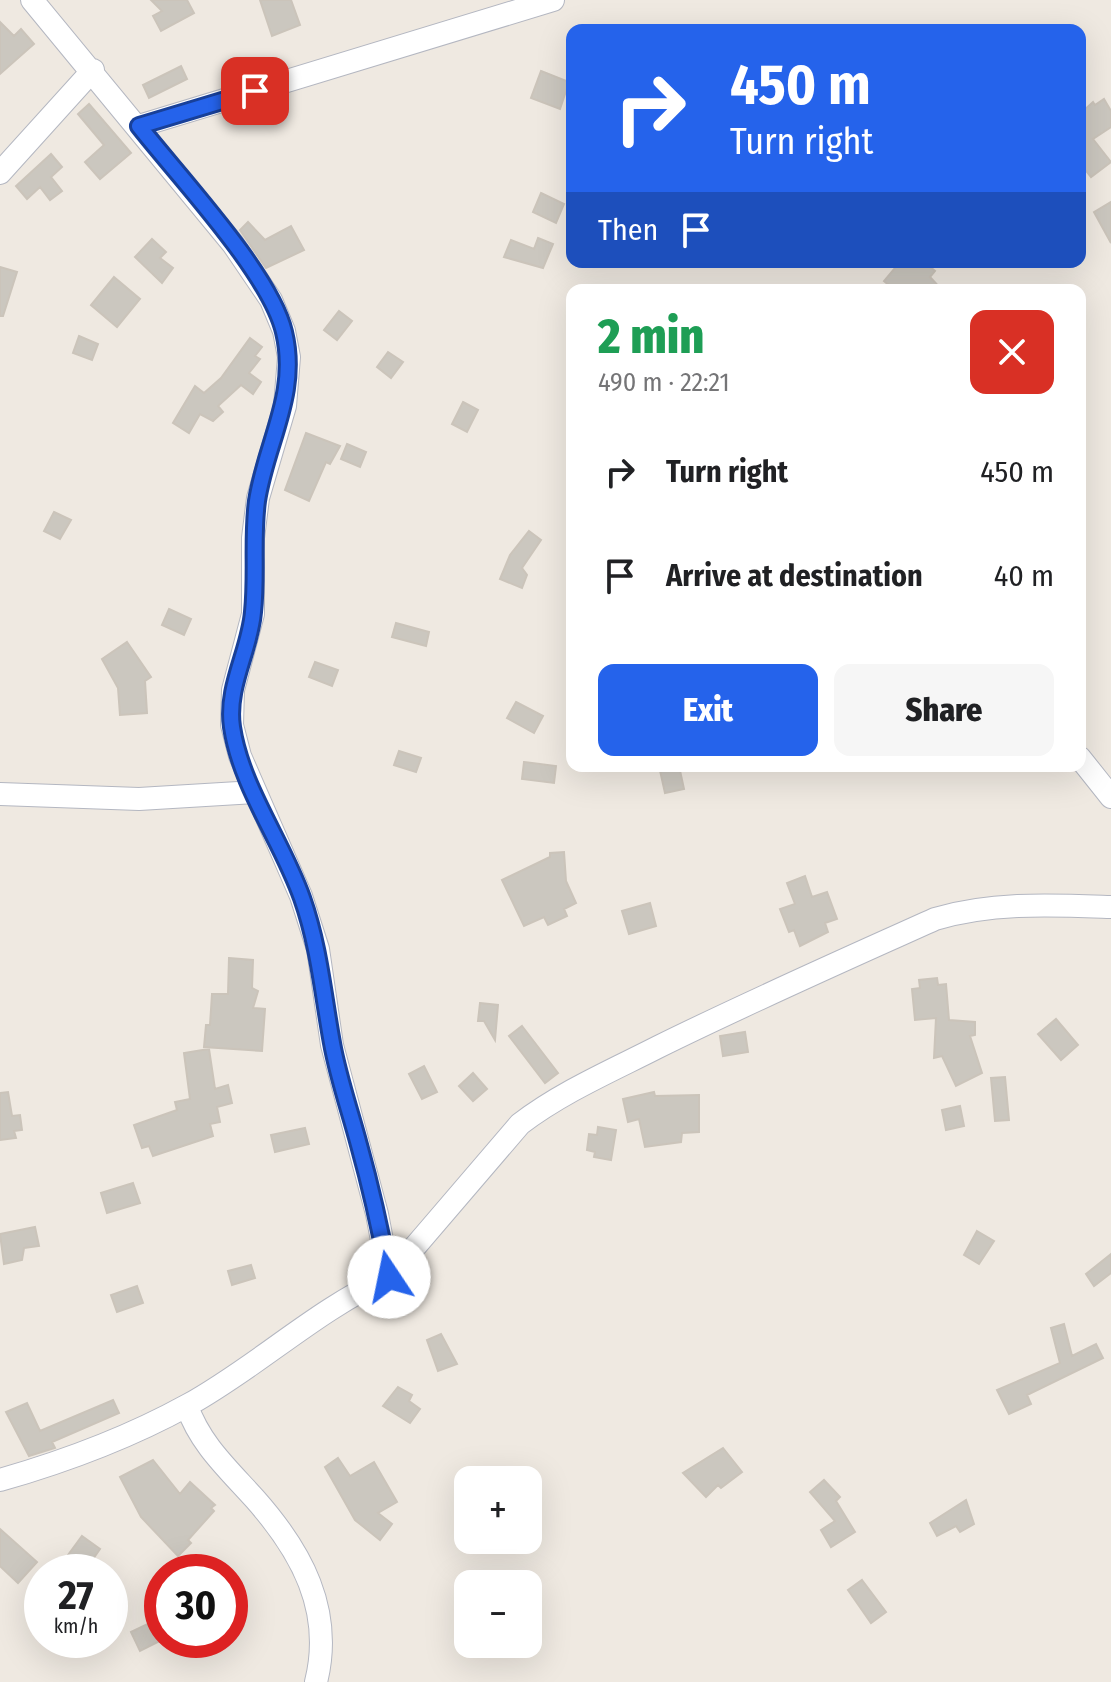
<!DOCTYPE html>
<html lang="en">
<head>
<meta charset="utf-8">
<style>
	:root { --surface:#fff; --page:#f6f6f6; --text:#202124; --muted:#757577; --accent:#2563eb }
	body { margin:0; font-family:"Fira Sans Condensed",sans-serif; background:var(--page); color:var(--text); height:100vh; display:flex; flex-direction:column; font-size:30px; white-space:nowrap }
	* { box-sizing:border-box; margin:0 }
	p { font-size:26px; color:var(--muted) }
	.icon { flex:none; width:44px; height:44px; fill:none; stroke:currentColor; stroke-width:2; stroke-linecap:round; stroke-linejoin:round }
	.map { position:relative; flex:1; overflow:hidden }
	.sheet { position:absolute; left:566px; top:284px; width:520px; height:488px; display:flex; flex-direction:column; background:var(--surface); border-radius:16px; box-shadow:0 8px 32px #0002 }
	.sheet>* { flex:none }
	.guide { position:absolute; left:566px; top:24px; width:520px; height:244px; border-radius:16px; box-shadow:0 8px 32px #0002; background:#2563eb; color:#fff; overflow:hidden }
	.fabs { position:absolute; left:454px; top:1466px; display:grid; gap:16px }
	.fabs a { display:grid; place-items:center; width:88px; height:88px; border-radius:16px; background:var(--surface); box-shadow:0 8px 32px #0002; font-size:40px }
	.speed { position:absolute; left:24px; top:1554px; display:flex; gap:16px; font-size:40px; font-weight:700; text-align:center }
	.speed>* { display:grid; place-content:center; width:104px; height:104px; border-radius:50%; background:var(--surface); box-shadow:0 8px 32px #0002; line-height:1 }
	.speed small { font-size:20px; font-weight:400 }
	.speed .limit { border:12px solid #d22; background:#fff; color:#111 }
	.pin { position:absolute; display:grid; place-items:center; width:68px; height:68px; color:#fff; margin:-34px; border-radius:16px; box-shadow:0 4px 12px #0006 }
	.me { position:absolute; width:88px; margin:-44px; rotate:349deg; stroke-linejoin:round; filter:drop-shadow(0 0 6px #0008) }
	.turn { display:flex; align-items:center; gap:28px; height:168px; padding:0 32px; font-size:36px }
	.turn .icon { width:104px; height:104px; stroke-width:2.5 }
	.turn b { display:block; font-size:56px; line-height:68px }
	.then { display:flex; align-items:center; height:76px; padding:0 32px; background:#0003; gap:16px; font-size:30px }
	.round { display:grid; place-items:center; flex:none; width:84px; height:84px; border-radius:16px; background:var(--page) }
	.overview { display:flex; align-items:center; justify-content:space-between; height:136px; padding:0 32px }
	h1 { font-size:48px; font-weight:800; line-height:60px; color:#1e9e55 }
	.cta { display:flex; gap:16px; margin-top:auto; padding:16px 32px }
	.cta a { flex:1; height:92px; border-radius:16px; background:var(--accent); color:#fff; font-size:32px; font-weight:800; line-height:92px; text-align:center }
	.cta a+a { background:var(--page); color:var(--text) }
	ul { padding:0; list-style:none }
	li { display:flex; align-items:center; gap:24px; height:104px; padding:0 32px }
	li div { flex:1 }
	li b { display:block; font-size:30px }
	li em { font-style:normal }
	.map>svg:first-child { display:block }
	.building { fill:#cbc7bf; stroke:#cbc4ba; stroke-width:2 }
	.lines { fill:none; stroke-linecap:round; stroke-linejoin:round }
	.minor-casing { stroke:#b4b7c1; stroke-width:24 }
	.minor { stroke:#fff; stroke-width:22 }
	.route-casing { stroke:#184099; stroke-width:20 }
	.route { stroke:#2563eb; stroke-width:14 }
</style>
</head>
<body>
<div class="map">
<svg width="1111" height="1682" viewBox="0 0 1111 1682">
	<rect width="100%" height="100%" fill="#efe9e1"/>
	<path class="building" d="M 151,0 L 187,0 L 194,13 L 161,31 L 153,16 L 162,11 Z
		M 260,0 L 291,0 L 300,25 L 272,36 Z
		M 0,22 L 14,36 L 21,29 L 34,44 L 0,74 Z
		M 256,60 L 259,74 L 227,81 L 224,66 Z
		M 181,66 L 187,79 L 149,98 L 143,85 Z
		M 541,71 L 569,82 L 560,109 L 531,98 Z
		M 1104,99 L 1111,111 L 1111,127 L 1093,139 L 1111,162 L 1091,177 L 1080,163 L 1080,114 L 1093,102 L 1095,105 Z
		M 89,104 L 131,153 L 100,179 L 85,162 L 104,145 L 78,114 Z
		M 51,154 L 62,167 L 51,177 L 62,191 L 50,200 L 40,187 L 27,199 L 16,186 Z
		M 541,193 L 564,204 L 556,223 L 533,212 Z
		M 1111,202 L 1111,243 L 1094,212 Z
		M 248,222 L 265,240 L 291,226 L 304,250 L 266,268 L 240,230 Z
		M 538,238 L 553,244 L 543,268 L 504,257 L 511,240 L 534,249 Z
		M 152,239 L 166,252 L 160,258 L 173,268 L 162,283 L 135,257 Z
		M 900,262 L 924,262 L 935,271 L 930,277 L 942,290 L 895,290 L 884,281 Z
		M 0,267 L 17,272 L 3,316 L 0,316 Z
		M 114,277 L 140,299 L 117,327 L 91,305 Z
		M 339,311 L 352,321 L 337,340 L 324,330 Z
		M 79,336 L 98,344 L 92,360 L 73,353 Z
		M 250,338 L 262,347 L 255,356 L 260,359 L 249,373 L 261,382 L 253,394 L 241,385 L 218,406 L 223,412 L 213,421 L 200,414 L 189,433 L 173,423 L 195,386 L 204,393 L 221,378 Z
		M 388,352 L 403,362 L 391,378 L 377,367 Z
		M 463,402 L 478,410 L 467,432 L 452,424 Z
		M 306,433 L 340,446 L 330,464 L 326,462 L 309,501 L 285,490 Z
		M 347,444 L 366,452 L 360,467 L 341,459 Z
		M 54,512 L 71,520 L 60,539 L 44,531 Z
		M 529,531 L 541,540 L 522,568 L 527,575 L 522,588 L 500,579 L 510,555 Z
		M 169,609 L 191,619 L 184,635 L 162,625 Z
		M 396,623 L 429,632 L 426,646 L 392,637 Z
		M 127,642 L 151,677 L 145,681 L 147,713 L 120,715 L 118,688 L 102,659 Z
		M 315,662 L 338,670 L 332,686 L 309,677 Z
		M 516,702 L 543,716 L 534,733 L 507,718 Z
		M 399,751 L 421,758 L 416,772 L 394,765 Z
		M 524,762 L 556,766 L 554,783 L 522,779 Z
		M 659,766 L 679,766 L 684,789 L 665,793 Z
		M 564,852 L 566,881 L 576,903 L 564,909 L 567,916 L 548,925 L 544,917 L 524,926 L 502,880 L 550,857 L 550,853 Z
		M 805,876 L 812,897 L 827,892 L 837,919 L 825,923 L 828,932 L 800,946 L 794,930 L 789,932 L 780,909 L 795,904 L 787,883 Z
		M 650,903 L 656,926 L 629,934 L 622,911 Z
		M 229,958 L 253,960 L 252,988 L 258,991 L 253,1008 L 265,1009 L 262,1051 L 204,1047 L 206,1025 L 210,1025 L 212,994 L 228,994 Z
		M 937,978 L 938,985 L 946,984 L 949,1020 L 975,1022 L 975,1035 L 970,1036 L 982,1073 L 956,1086 L 942,1056 L 934,1058 L 936,1018 L 915,1020 L 912,989 L 920,988 L 919,980 Z
		M 480,1003 L 498,1005 L 495,1040 L 484,1021 L 478,1021 Z
		M 1056,1019 L 1078,1045 L 1061,1060 L 1038,1034 Z
		M 522,1026 L 558,1073 L 545,1083 L 509,1036 Z
		M 745,1032 L 748,1052 L 723,1056 L 720,1036 Z
		M 209,1049 L 215,1089 L 228,1085 L 232,1103 L 217,1107 L 220,1122 L 210,1124 L 213,1136 L 153,1156 L 149,1146 L 142,1148 L 134,1125 L 177,1110 L 175,1102 L 190,1099 L 184,1053 Z
		M 424,1066 L 437,1092 L 422,1099 L 409,1074 Z
		M 473,1073 L 487,1089 L 473,1101 L 459,1086 Z
		M 1005,1077 L 1009,1120 L 995,1121 L 991,1078 Z
		M 8,1092 L 12,1116 L 20,1115 L 22,1130 L 14,1131 L 16,1138 L 0,1140 L 0,1093 Z
		M 654,1092 L 655,1096 L 699,1095 L 699,1132 L 682,1133 L 681,1142 L 645,1147 L 639,1119 L 628,1122 L 623,1099 Z
		M 960,1106 L 964,1126 L 946,1130 L 942,1110 Z
		M 598,1127 L 616,1130 L 611,1160 L 594,1157 L 595,1152 L 587,1150 L 589,1134 L 597,1135 Z
		M 305,1128 L 309,1144 L 275,1152 L 271,1135 Z
		M 133,1183 L 140,1203 L 107,1213 L 101,1193 Z
		M 35,1227 L 39,1246 L 24,1248 L 22,1260 L 4,1264 L 0,1234 Z
		M 977,1231 L 994,1241 L 979,1264 L 964,1255 Z
		M 1111,1254 L 1111,1273 L 1094,1286 L 1086,1274 Z
		M 251,1265 L 255,1278 L 232,1285 L 228,1271 Z
		M 137,1286 L 143,1303 L 117,1312 L 111,1295 Z
		M 1064,1324 L 1072,1356 L 1096,1344 L 1103,1358 L 1027,1395 L 1031,1404 L 1009,1414 L 997,1390 L 1060,1363 L 1051,1328 Z
		M 441,1334 L 457,1364 L 438,1371 L 427,1340 Z
		M 398,1387 L 412,1395 L 409,1401 L 420,1409 L 410,1423 L 383,1406 Z
		M 113,1400 L 119,1413 L 52,1442 L 55,1448 L 29,1456 L 6,1412 L 27,1403 L 40,1431 Z
		M 723,1448 L 742,1472 L 721,1488 L 718,1485 L 706,1497 L 683,1473 Z
		M 338,1458 L 350,1476 L 374,1462 L 397,1502 L 378,1513 L 392,1524 L 380,1540 L 355,1520 L 325,1467 Z
		M 153,1460 L 180,1494 L 190,1482 L 215,1505 L 211,1508 L 214,1511 L 188,1540 L 191,1543 L 178,1556 L 141,1517 L 120,1477 Z
		M 824,1480 L 840,1497 L 836,1501 L 855,1532 L 831,1547 L 821,1530 L 835,1521 L 810,1492 Z
		M 966,1500 L 974,1524 L 960,1532 L 956,1526 L 937,1536 L 930,1523 Z
		M 0,1529 L 37,1562 L 18,1583 L 0,1566 Z
		M 82,1536 L 100,1549 L 86,1569 L 68,1555 Z
		M 862,1580 L 886,1612 L 871,1623 L 848,1590 Z
		M 162,1617 L 162,1640 L 140,1651 L 131,1632 Z"/>
	<g class="lines">
		<defs>
			<path id="minor" d="M 139,126 L 553,0
				M 0,173 L 93,70
				M 1080,758 L 1111,797
				M 0,794 L 139,799 L 255,792
				M 389,1277 L 520,1124 C 562,1092 611,1071 658,1047 C 749,1002 842,961 935,919 C 992,902 1051,905 1111,907
				M 187,1406 C 200,1444 228,1469 255,1499 C 301,1551 334,1610 316,1682
				M 0,1480 C 63,1462 130,1437 188,1405 C 257,1367 317,1309 389,1277 L 377,1214 L 332,1045 L 318,949 L 301,896 L 240,756 L 232,725 L 233,690 L 253,614 L 253,538 L 258,498 L 285,406 L 289,357 L 284,331 L 271,300 L 233,244 L 32,0"/>
		</defs>
		<use href="#minor" class="minor-casing"/>
		<use href="#minor" class="minor"/>
	</g>
	<g class="lines">
		<defs>
			<path id="route" d="M 255,91 L 139,126 C 178,176 270,273 284,332 C 299,394 266,442 257,501 C 252,538 257,574 253,612 C 250,650 226,687 232,727 C 241,787 282,841 302,898 C 319,946 323,994 332,1043 C 338,1077 350,1111 359,1145 C 371,1188 381,1233 389,1277"/>
		</defs>
		<use href="#route" class="route-casing"/>
		<use href="#route" class="route"/>
	</g>
</svg>
<div class="fabs">
<a>+</a>
<a>−</a>
</div>
<div class="speed"><div>27<small>km/h</small></div><div class="limit">30</div></div>
<div class="pin" style="left:255px;top:91px;background:#d93025"><svg class="icon" aria-label="arrive" viewBox="0 0 24 24"><path d="M6 21V4h12l-3 4 3 4H6"/></svg></div>
<svg class="me" style="left:389px;top:1277px" viewBox="-20 -20 40 40"><circle r="19" fill="#fff"/><path d="M0-13L10 11 0 6-10 11z" fill="#2563eb"/></svg>
<div class="guide">
<div class="turn"><svg class="icon" aria-label="right" viewBox="0 0 24 24"><path d="M7 20v-9h11M14 6l5 5-5 5"/></svg><div><b>450 m</b>Turn right</div></div>
<div class="then">Then<svg class="icon" aria-label="arrive" viewBox="0 0 24 24"><path d="M6 21V4h12l-3 4 3 4H6"/></svg></div>
</div>
<section class="sheet">
<div class="overview"><div><h1>2 min</h1><p>490 m · 22:21</p></div><a class="round" style="background:#d93025;color:#fff"><svg class="icon" aria-label="close" viewBox="0 0 24 24"><path d="M6 6l12 12M18 6L6 18"/></svg></a></div>
<ul>
<li><svg class="icon" aria-label="right" viewBox="0 0 24 24"><path d="M7 20v-9h11M14 6l5 5-5 5"/></svg><div><b>Turn right</b></div><em>450 m</em></li>
<li><svg class="icon" aria-label="arrive" viewBox="0 0 24 24"><path d="M6 21V4h12l-3 4 3 4H6"/></svg><div><b>Arrive at destination</b></div><em>40 m</em></li>
</ul>
<div class="cta"><a>Exit</a><a>Share</a></div>
</section>
</div>
</body>
</html>
